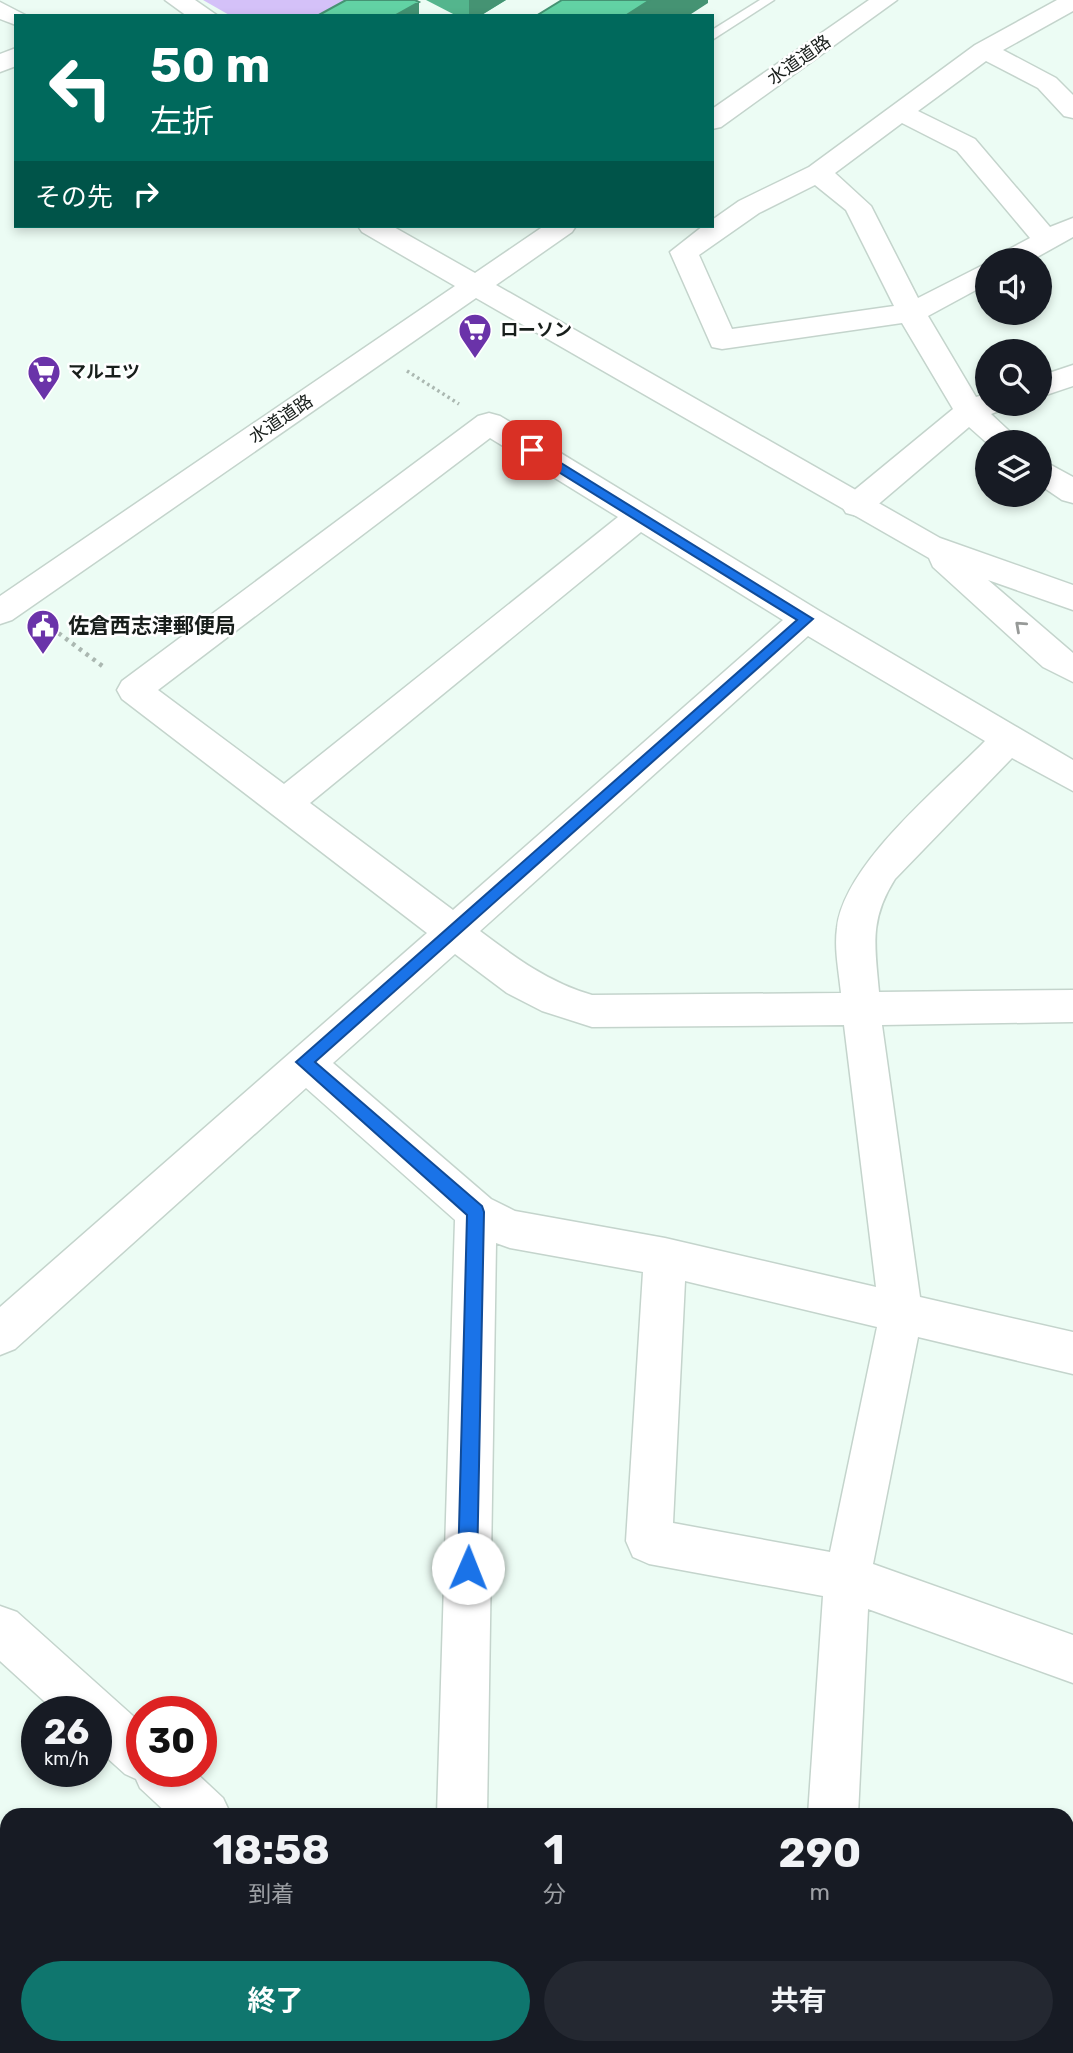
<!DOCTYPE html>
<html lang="ja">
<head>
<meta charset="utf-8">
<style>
	:root { --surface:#171b24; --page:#242831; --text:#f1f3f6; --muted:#9ea1a6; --accent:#0f766e }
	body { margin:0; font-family:Rubik,"Noto Sans JP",sans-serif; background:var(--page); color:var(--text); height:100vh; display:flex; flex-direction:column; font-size:26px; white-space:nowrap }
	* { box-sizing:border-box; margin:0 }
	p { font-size:23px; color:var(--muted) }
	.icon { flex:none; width:38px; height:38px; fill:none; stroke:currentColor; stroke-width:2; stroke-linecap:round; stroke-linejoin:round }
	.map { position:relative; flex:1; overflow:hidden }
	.drawer { position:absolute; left:0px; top:1808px; width:1074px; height:247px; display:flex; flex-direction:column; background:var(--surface); border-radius:21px 21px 0 0; box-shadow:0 4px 10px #0003 }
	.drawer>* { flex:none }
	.banner { position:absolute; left:14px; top:14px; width:700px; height:214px; border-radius:0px; box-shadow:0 4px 10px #0003; background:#00695c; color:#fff; overflow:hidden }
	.controls { position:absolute; left:975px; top:248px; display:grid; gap:14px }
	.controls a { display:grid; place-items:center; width:77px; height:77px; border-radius:50%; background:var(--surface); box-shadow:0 4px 10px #0003; font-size:35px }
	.speed { position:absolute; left:21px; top:1696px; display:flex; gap:14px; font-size:35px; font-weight:700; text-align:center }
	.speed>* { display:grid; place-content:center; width:91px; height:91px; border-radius:50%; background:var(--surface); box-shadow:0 4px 10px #0003; line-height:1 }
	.speed small { font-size:18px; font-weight:400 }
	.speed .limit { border:10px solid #d22; background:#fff; color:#111 }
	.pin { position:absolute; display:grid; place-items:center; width:60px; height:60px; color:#fff; margin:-30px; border-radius:14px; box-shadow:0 4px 10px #0006 }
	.me { position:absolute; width:77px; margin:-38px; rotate:1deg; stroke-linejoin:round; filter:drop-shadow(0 0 5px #0008) }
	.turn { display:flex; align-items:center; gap:24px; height:147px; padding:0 21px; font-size:32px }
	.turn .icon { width:91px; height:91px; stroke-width:2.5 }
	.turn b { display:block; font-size:49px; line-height:60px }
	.then { display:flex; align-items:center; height:66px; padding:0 21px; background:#0003; gap:14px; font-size:26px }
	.eta { display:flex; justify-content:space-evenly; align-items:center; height:119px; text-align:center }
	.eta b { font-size:42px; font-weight:700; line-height:49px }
	.action { display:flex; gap:14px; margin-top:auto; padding:14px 21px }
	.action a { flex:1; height:80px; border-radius:42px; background:var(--accent); color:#fff; font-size:28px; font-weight:700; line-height:80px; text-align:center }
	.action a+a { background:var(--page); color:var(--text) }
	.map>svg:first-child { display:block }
	.green { fill:#d4c1f8 }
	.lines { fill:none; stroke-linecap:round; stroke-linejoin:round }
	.service-casing { stroke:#c4d4cc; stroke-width:3 }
	.minor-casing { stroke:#c4d4cc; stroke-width:3 }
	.tertiary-casing { stroke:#c4d4cc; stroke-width:3 }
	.path-far1 { stroke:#abb8b1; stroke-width:3.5; stroke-dasharray:2.5 3.5; stroke-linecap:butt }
	.path { stroke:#abb8b1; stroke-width:4.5; stroke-dasharray:3.5 5; stroke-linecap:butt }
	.service { fill:#fff; fill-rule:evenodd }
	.minor { fill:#fff; fill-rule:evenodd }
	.tertiary { fill:#fff; fill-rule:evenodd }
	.wall { fill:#54b58d }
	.shaded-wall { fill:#459373 }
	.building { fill:#62d2a4; stroke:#459373; stroke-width:2 }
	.oneway { stroke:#979a98 }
	.route { fill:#1a73e8; stroke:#114b97; stroke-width:2 }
	.labels { text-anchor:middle; stroke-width:5; stroke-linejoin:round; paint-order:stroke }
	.far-street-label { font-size:18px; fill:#181e1b; stroke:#fff }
	.far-poi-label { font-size:18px; font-weight:bold; fill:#181e1b; stroke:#fff; text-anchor:start }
	.poi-label { font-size:21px; font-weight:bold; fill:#181e1b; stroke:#fff; text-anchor:start }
</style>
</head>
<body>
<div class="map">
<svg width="1073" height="2053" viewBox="0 0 1073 2053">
	<rect width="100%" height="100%" fill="#ecfcf4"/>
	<path class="green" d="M 203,0 L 345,0 L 318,16 L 231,16 Z"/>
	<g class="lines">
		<defs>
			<path id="service" d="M 760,0 L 774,0 L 712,40 L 712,30 Z"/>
			<path id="minor" d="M 165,0 L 195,0 L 218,16 L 187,16 Z
				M 1057,0 L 1073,0 L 1073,11 L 1003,50 L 1056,78 L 1073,95 L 1073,118 L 1064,116 L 1038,88 L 986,61 L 918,111 L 975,139 L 1050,227 L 1073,218 L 1073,237 L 1030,261 L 994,261 L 998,255 L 1030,238 L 957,151 L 902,123 L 835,173 L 871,206 L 918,298 L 987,263 L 987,284 L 928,316 L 976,397 L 987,394 L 987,404 L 1003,404 L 999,411 L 991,414 L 1022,443 L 987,443 L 969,427 L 868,513 L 857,516 L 846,513 L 841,505 L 846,497 L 953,409 L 902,323 L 722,349 L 712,347 L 670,252 L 703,226 L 712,226 L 712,220 L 739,201 L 809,167 L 975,45 ZM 815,185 L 846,210 L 894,306 L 732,329 L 699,255 L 759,213 Z
				M 16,48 L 16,66 L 0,72 L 0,54 Z
				M 1073,365 L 1073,386 L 1040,397 L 1040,376 Z
				M 489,413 L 500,416 L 818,610 L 1073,760 L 1073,791 L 1012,758 L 895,879 C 869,920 875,946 879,992 L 1073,990 L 1073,1022 L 882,1025 L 920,1297 L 1073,1332 L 1073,1374 L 918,1337 L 873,1564 L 1073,1635 L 1073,1683 L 868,1609 L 858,1815 L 808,1815 L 823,1596 L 649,1564 L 633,1557 L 626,1541 L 643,1272 L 510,1248 L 496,1243 L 487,1815 L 437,1815 L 455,1220 L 306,1088 L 15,1349 L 0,1355 L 0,1307 L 427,933 L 122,699 L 117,690 L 122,681 L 478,416 ZM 490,438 L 618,517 L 284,784 L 158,690 ZM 641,532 L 783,620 L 453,910 L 310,803 ZM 808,636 L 985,741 C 940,787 844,864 837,928 C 834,949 839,972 841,993 L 592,995 C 548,982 516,958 480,931 ZM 455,954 L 507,993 L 542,1011 L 592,1027 L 844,1025 L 876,1287 L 665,1238 L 515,1211 L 491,1199 L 333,1063 ZM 685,1281 L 877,1327 L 830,1552 L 673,1523 Z
				M 1040,459 L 1073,477 L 1073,503 L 1062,500 L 1040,485 Z
				M 1073,1988 L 1073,2053 L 1023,2053 L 1025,2048 L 1068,2048 L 1068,1990 Z
				M 935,2048 L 991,2048 L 993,2053 L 937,2053 Z"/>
			<path id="tertiary" d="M 869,0 L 897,0 L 721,127 L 712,129 L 712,109 Z
				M 0,2 L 27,16 L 16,16 L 16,25 L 0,19 Z
				M 358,226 L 392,226 L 475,273 L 544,226 L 576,226 L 572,232 L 496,285 L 940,538 L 1073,585 L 1073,610 L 988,580 L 1073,653 L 1073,682 L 1043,667 L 933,567 L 929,558 L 476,298 L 12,620 L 0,624 L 0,596 L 455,286 L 362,232 Z
				M 0,1606 L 17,1612 L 142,1724 L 142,1771 L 194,1771 L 223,1798 L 231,1815 L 169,1815 L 140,1788 L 136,1779 L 125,1774 L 96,1748 L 96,1712 L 56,1712 L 0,1661 Z
				M 435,2048 L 491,2048 L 493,2053 L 437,2053 Z"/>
		</defs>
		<use href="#service" class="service-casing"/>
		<use href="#minor" class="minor-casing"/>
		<use href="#tertiary" class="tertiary-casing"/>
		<path class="path-far1" d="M 407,371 L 459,404"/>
		<path class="path" d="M 45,623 L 105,668"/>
		<use href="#service" class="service"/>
		<use href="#minor" class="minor"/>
		<use href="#tertiary" class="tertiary"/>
	</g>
	<path class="wall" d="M 426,0 L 506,0 L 480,16 L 457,16 Z"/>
	<path class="shaded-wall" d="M 469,0 L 506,0 L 480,16 L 469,16 Z
		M 650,0 L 708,0 L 708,3 L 688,16 L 625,16 Z
		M 419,2 L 419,16 L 394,16 Z"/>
	<path class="building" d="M 346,0 L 415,0 L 419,2 L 394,16 L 317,16 Z
		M 562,0 L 650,0 L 625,16 L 536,16 Z"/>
	<defs><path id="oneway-chevron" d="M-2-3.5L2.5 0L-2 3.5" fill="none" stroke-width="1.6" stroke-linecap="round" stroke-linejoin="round" transform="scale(1.75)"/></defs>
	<use class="oneway" href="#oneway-chevron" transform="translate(1020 626) rotate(-138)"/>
	<path class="route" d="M 532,445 L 813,619 L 315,1062 L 482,1206 L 484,1212 L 477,1568 L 474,1575 L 468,1577 L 461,1575 L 458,1568 L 467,1215 L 296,1062 L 797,620 L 528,453 L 526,450 Z"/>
	<defs>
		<symbol id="supermarket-pin" viewBox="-11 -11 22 30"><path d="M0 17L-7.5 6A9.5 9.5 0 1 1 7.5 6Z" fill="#6a33a9" stroke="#fff"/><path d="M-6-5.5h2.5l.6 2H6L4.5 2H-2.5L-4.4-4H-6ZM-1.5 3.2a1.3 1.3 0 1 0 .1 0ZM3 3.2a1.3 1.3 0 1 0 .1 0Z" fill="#fff"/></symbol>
		<symbol id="civic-pin" viewBox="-11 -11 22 30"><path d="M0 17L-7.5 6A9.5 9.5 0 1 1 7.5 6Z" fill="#6a33a9" stroke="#fff"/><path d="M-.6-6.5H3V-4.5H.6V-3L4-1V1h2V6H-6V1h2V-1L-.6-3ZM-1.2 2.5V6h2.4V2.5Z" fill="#fff"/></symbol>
	</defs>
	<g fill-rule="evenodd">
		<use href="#supermarket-pin" x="456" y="311" width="38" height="52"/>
		<use href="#supermarket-pin" x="25" y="353" width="38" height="52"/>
		<use href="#civic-pin" x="24" y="607" width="38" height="52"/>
	</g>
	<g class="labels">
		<g class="far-street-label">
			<text transform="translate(799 60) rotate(-35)" y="6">水道道路</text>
			<text transform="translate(281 419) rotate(-34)" y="6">水道道路</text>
		</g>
		<g class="far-poi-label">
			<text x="500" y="336">ローソン</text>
			<text x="68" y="378">マルエツ</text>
		</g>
		<g class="poi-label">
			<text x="68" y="633">佐倉西志津郵便局</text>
		</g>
	</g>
</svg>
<div class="controls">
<a><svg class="icon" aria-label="sound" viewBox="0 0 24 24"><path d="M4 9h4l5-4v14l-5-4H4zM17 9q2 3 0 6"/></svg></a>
<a><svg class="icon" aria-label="search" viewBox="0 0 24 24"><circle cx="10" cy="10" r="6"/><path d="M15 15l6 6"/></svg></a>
<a><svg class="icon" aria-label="layers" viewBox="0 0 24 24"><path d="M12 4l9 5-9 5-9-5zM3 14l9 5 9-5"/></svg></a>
</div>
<div class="speed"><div>26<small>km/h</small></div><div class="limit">30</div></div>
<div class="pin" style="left:532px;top:450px;background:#d93025"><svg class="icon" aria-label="arrive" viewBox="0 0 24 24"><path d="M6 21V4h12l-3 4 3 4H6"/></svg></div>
<svg class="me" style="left:468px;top:1568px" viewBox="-20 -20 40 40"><circle r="19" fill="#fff"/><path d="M0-13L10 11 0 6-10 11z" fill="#1a73e8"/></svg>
<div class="banner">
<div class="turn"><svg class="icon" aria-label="left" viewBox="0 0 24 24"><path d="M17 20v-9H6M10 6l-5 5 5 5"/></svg><div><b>50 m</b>左折</div></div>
<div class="then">その先<svg class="icon" aria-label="right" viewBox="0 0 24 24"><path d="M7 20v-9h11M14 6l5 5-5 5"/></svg></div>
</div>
<section class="drawer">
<div class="eta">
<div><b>18:58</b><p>到着</p></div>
<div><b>1</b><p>分</p></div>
<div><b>290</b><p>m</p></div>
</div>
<div class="action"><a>終了</a><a>共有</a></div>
</section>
</div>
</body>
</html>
